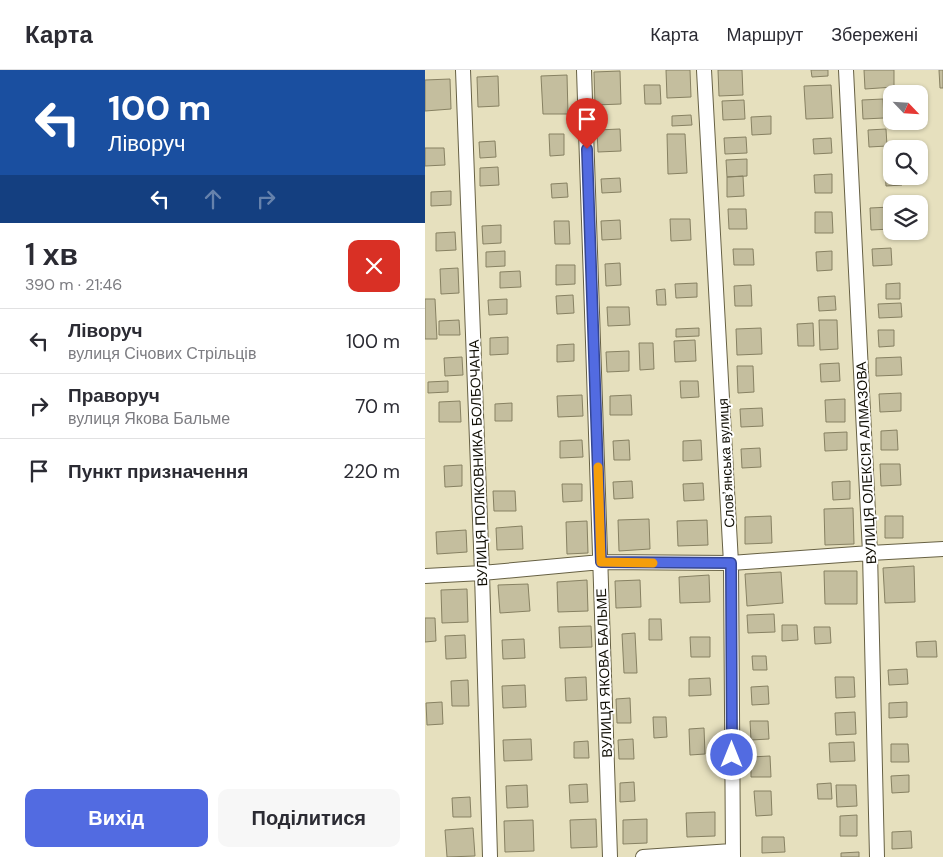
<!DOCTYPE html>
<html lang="uk">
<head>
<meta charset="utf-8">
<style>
	:root { --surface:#fff; --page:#f7f7f7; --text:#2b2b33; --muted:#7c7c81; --line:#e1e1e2; --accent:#526be1 }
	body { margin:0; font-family:"DM Sans",sans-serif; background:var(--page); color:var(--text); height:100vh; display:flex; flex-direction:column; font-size:19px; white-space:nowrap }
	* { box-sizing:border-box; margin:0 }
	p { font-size:16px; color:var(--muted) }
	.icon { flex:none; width:28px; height:28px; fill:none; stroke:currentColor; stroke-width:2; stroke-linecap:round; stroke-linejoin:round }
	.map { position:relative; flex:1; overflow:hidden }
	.details { display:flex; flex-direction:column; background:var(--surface); width:425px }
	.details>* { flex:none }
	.guide { background:#1a4fa0; color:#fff; overflow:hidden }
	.needle { width:32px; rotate:115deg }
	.buttons { position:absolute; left:458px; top:15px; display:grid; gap:10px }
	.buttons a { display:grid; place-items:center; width:45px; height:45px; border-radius:10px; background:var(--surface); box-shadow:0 1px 4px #0004; font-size:25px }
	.pin { position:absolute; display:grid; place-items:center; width:42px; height:42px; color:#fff; margin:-51px -21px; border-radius:50% 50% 50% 0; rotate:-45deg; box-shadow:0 0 5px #0007 }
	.pin .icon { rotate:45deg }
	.me { position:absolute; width:55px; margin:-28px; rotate:0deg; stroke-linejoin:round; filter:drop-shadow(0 0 4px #0008) }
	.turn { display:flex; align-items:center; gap:18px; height:105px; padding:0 25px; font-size:22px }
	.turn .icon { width:65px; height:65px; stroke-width:2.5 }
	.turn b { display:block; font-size:35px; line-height:42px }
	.lanes { display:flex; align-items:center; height:48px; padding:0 25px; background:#0003; justify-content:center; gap:25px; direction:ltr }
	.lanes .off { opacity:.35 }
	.round { display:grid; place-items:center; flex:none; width:52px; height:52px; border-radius:10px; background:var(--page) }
	.overview { display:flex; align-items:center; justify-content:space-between; height:85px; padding:0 25px }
	h1 { font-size:30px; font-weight:600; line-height:38px }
	.button { display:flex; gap:10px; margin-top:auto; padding:10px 25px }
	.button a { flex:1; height:58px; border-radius:10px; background:var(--accent); color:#fff; font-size:20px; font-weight:600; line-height:58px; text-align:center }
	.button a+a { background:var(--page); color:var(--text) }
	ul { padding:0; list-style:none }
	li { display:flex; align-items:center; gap:15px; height:65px; padding:0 25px; border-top:1px solid var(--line) }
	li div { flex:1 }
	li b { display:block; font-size:19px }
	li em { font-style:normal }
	header { display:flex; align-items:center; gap:30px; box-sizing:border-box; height:70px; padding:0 25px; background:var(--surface); border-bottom:1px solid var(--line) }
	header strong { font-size:24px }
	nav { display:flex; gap:28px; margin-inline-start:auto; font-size:18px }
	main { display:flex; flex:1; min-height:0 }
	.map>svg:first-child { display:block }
	.building { fill:#c4be9e; stroke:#878162 }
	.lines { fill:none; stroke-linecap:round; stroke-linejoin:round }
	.minor-casing { stroke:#676144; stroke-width:16 }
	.minor { stroke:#fff; stroke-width:14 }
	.route-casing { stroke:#354692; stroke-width:12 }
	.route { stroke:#526be1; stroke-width:9 }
	.slow { stroke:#f59e0b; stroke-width:9 }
	.labels { text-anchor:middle; stroke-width:4; stroke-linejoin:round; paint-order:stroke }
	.street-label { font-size:14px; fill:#0f0d03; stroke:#fff }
</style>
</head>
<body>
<header>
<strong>Карта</strong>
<nav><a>Карта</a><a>Маршрут</a><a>Збережені</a></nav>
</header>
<main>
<section class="details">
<div class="guide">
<div class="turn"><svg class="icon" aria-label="left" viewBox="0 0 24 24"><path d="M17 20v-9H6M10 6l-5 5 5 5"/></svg><div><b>100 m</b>Ліворуч</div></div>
<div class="lanes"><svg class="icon" aria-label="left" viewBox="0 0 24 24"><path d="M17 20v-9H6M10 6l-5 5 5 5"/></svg><svg class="icon off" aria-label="ahead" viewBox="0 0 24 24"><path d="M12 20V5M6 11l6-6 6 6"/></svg><svg class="icon off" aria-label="right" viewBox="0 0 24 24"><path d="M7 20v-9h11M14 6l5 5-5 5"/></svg></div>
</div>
<div class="overview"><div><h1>1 хв</h1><p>390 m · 21:46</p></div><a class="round" style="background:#d93025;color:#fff"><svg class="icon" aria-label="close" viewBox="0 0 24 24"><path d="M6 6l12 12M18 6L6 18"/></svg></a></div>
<ul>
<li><svg class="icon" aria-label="left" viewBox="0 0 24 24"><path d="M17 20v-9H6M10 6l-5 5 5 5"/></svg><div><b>Ліворуч</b><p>вулиця Січових Стрільців</p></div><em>100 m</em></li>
<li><svg class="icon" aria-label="right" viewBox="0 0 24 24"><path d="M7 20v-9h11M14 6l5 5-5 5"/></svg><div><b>Праворуч</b><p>вулиця Якова Бальме</p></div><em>70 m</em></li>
<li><svg class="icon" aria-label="arrive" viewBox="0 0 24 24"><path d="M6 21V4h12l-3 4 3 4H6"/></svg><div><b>Пункт призначення</b></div><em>220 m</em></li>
</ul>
<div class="button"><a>Вихід</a><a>Поділитися</a></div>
</section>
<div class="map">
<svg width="518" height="787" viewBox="0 0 518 787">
	<rect width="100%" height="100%" fill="#e6e0be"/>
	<path class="building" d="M 241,0 L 265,0 L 266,27 L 242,28 Z
		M 293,0 L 317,0 L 318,25 L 294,26 Z
		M 386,0 L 403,0 L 403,6 L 387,7 Z
		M 439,0 L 469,0 L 469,17 L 440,19 Z
		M 514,0 L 518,0 L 518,18 L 515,18 Z
		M 195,1 L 196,34 L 170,35 L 169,2 Z
		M 142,5 L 143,44 L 118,44 L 116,6 Z
		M 73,6 L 74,36 L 53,37 L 52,7 Z
		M 25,9 L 26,39 L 0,41 L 0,10 Z
		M 219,15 L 235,15 L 236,34 L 220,34 Z
		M 406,15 L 408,48 L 381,49 L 379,16 Z
		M 458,29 L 459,48 L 438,49 L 437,30 Z
		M 319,30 L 320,49 L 298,50 L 297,31 Z
		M 266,45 L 267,55 L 247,56 L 247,46 Z
		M 346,46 L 346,64 L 327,65 L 326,47 Z
		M 195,59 L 196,81 L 173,82 L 172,60 Z
		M 461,59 L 462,76 L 444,77 L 443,60 Z
		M 124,64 L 139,64 L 139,85 L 125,86 Z
		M 242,64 L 260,64 L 262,103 L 243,104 Z
		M 321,67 L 322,83 L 300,84 L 299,68 Z
		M 406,68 L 407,83 L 389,84 L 388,69 Z
		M 70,71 L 71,87 L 55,88 L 54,72 Z
		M 0,78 L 19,78 L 20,95 L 0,96 Z
		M 322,89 L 322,106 L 302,107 L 301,90 Z
		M 73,97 L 74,115 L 55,116 L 55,98 Z
		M 460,99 L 466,99 L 466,106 L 477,106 L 477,115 L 461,116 Z
		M 407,104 L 407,123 L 390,123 L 389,105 Z
		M 318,106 L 319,126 L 302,127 L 302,107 Z
		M 195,108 L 196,122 L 177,123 L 176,109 Z
		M 142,113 L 143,127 L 127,128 L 126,114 Z
		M 26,121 L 26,135 L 6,136 L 6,122 Z
		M 466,137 L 466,159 L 446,160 L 445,138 Z
		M 303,139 L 321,139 L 322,159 L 304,159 Z
		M 390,142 L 407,142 L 408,163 L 390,163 Z
		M 245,149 L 265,149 L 266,170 L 246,171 Z
		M 195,150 L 196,169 L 177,170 L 176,151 Z
		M 129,151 L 144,151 L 145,174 L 130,174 Z
		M 76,155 L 76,173 L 58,174 L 57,156 Z
		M 30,162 L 31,180 L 11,181 L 11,163 Z
		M 466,178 L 467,195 L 448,196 L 447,179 Z
		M 308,179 L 328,179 L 329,195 L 309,195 Z
		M 80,181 L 80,196 L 61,197 L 61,182 Z
		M 407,181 L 407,200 L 392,201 L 391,182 Z
		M 195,193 L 196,215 L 181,216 L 180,194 Z
		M 131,195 L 150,195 L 150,214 L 131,215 Z
		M 33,198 L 34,223 L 16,224 L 15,199 Z
		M 95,201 L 96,217 L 75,218 L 75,202 Z
		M 272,213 L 272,227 L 251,228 L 250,214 Z
		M 475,213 L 475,229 L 461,229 L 461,214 Z
		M 326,215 L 327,236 L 310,236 L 309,216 Z
		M 240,219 L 241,235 L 232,235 L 231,220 Z
		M 148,225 L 149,243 L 132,244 L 131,226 Z
		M 410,226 L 411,240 L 394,241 L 393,227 Z
		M 0,229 L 10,229 L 12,269 L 0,269 Z
		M 82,229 L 82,244 L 64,245 L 63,230 Z
		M 476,233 L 477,247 L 454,248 L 453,234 Z
		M 182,237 L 204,237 L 205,255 L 183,256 Z
		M 34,250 L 35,265 L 14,265 L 14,251 Z
		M 394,250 L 412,250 L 413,279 L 395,280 Z
		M 388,253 L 389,276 L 373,276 L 372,254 Z
		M 274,258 L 274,266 L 251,267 L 251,259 Z
		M 336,258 L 337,284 L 312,285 L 311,259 Z
		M 453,260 L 469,260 L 469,276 L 454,277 Z
		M 83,267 L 83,284 L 65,285 L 65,268 Z
		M 270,270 L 271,291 L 250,292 L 249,271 Z
		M 214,273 L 228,273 L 229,299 L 215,300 Z
		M 149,274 L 149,291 L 132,292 L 132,275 Z
		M 204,281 L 204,301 L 182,302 L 181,282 Z
		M 37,287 L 38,305 L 20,306 L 19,288 Z
		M 476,287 L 477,305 L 451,306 L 451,288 Z
		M 414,293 L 415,311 L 396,312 L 395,294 Z
		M 312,296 L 328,296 L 329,322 L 313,323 Z
		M 23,311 L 23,322 L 3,323 L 3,312 Z
		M 255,311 L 273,311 L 274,327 L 256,328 Z
		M 476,323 L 476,341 L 455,342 L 454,324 Z
		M 157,325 L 158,346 L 133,347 L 132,326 Z
		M 206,325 L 207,345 L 185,345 L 185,326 Z
		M 420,329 L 420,352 L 401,352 L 400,330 Z
		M 35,331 L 36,352 L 14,352 L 14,332 Z
		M 87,333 L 87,351 L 70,351 L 70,334 Z
		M 337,338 L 338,356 L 316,357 L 315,339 Z
		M 472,360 L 473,380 L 456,380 L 456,361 Z
		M 422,362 L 422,380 L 400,381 L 399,363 Z
		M 157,370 L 158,387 L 135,388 L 135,371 Z
		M 204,370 L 205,390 L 189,390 L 188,371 Z
		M 276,370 L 277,390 L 258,391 L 258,371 Z
		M 335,378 L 336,397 L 317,398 L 316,379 Z
		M 455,394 L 475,394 L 476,415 L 456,416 Z
		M 37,395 L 37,416 L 20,417 L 19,396 Z
		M 207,411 L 208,428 L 189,429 L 188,412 Z
		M 425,411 L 425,429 L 408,430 L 407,412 Z
		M 278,413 L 279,430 L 259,431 L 258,414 Z
		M 137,414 L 157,414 L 157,431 L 138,432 Z
		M 68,421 L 90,421 L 91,441 L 69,441 Z
		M 428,438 L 429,474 L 400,475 L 399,439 Z
		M 346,446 L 347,473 L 320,474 L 320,447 Z
		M 460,446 L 478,446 L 478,468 L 460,468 Z
		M 224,449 L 225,479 L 194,481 L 193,450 Z
		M 282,450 L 283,475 L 253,476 L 252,451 Z
		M 162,451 L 163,483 L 142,484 L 141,452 Z
		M 97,456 L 98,479 L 72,480 L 71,458 Z
		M 41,460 L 42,482 L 12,484 L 11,462 Z
		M 489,496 L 490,532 L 460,533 L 458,498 Z
		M 399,501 L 432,501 L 432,534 L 400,534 Z
		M 356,502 L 358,533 L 322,536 L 320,504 Z
		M 284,505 L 285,532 L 255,533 L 254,507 Z
		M 162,510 L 163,541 L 133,542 L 132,512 Z
		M 215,510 L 216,537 L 191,538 L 190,511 Z
		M 103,514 L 105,541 L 75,543 L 73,515 Z
		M 42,519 L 43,552 L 17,553 L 16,520 Z
		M 349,544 L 350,562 L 323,563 L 322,545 Z
		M 0,548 L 10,548 L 11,571 L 0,572 Z
		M 224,549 L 236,549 L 237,570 L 224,570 Z
		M 357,555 L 372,555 L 373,570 L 357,571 Z
		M 166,556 L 167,577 L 135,578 L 134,557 Z
		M 389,557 L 405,557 L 406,573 L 390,574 Z
		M 210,563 L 212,603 L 199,603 L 197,564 Z
		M 40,565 L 41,588 L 21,589 L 20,566 Z
		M 265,567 L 285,567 L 285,587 L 266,587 Z
		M 99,569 L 100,588 L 78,589 L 77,570 Z
		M 511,571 L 512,587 L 492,587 L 491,572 Z
		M 327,586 L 341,586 L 342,600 L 328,600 Z
		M 482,599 L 483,614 L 464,615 L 463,600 Z
		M 161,607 L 162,630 L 141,631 L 140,608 Z
		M 410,607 L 429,607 L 430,627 L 411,628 Z
		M 285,608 L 286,625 L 264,626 L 264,609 Z
		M 43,610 L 44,636 L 27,636 L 26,611 Z
		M 100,615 L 101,637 L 78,638 L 77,616 Z
		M 343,616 L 344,634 L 327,635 L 326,617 Z
		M 205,628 L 206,653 L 192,653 L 191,629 Z
		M 17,632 L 18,654 L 2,655 L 1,633 Z
		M 482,632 L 482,647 L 464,648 L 464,633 Z
		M 430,642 L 431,664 L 411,665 L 410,643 Z
		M 228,647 L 241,647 L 242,667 L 229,668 Z
		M 325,651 L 343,651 L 344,669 L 326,670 Z
		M 279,658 L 280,684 L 265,685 L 264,659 Z
		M 106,669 L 107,690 L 79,691 L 78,670 Z
		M 208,669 L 209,689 L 194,689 L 193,670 Z
		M 163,671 L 164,688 L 149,688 L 149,672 Z
		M 429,672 L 430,691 L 405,692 L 404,673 Z
		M 466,674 L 483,674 L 484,692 L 466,692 Z
		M 345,686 L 346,707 L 326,707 L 326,687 Z
		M 484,705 L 484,722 L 467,723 L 466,706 Z
		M 209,712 L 210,731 L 195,732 L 195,713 Z
		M 406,713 L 407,729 L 393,729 L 392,714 Z
		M 162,714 L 163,732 L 145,733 L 144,715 Z
		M 102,715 L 103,737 L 82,738 L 81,716 Z
		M 411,715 L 431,715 L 432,736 L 412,737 Z
		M 329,721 L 346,721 L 347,745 L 331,746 Z
		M 45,727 L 46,747 L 28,747 L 27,728 Z
		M 290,742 L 290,766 L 262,767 L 261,743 Z
		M 432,745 L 432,766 L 415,766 L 415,746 Z
		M 171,749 L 172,777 L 146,778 L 145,750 Z
		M 222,749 L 222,773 L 198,774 L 198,750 Z
		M 108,750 L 109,781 L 80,782 L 79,751 Z
		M 48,758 L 50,786 L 22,787 L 20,760 Z
		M 486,761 L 487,778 L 467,779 L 467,762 Z
		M 337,767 L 359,767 L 360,782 L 337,783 Z
		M 434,782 L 434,787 L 416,787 L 416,783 Z"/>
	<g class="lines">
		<defs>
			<path id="minor" d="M 38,0 L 57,503 L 65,787
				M 159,0 L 185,787
				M 279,0 L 306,493 L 308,787
				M 421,0 L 445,483 L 452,787
				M 0,506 L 57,503 L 176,492 L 306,493 L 445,483 L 518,479
				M 218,787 L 307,781"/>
		</defs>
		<use href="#minor" class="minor-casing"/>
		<use href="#minor" class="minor"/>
	</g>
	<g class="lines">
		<defs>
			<path id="route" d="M 162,79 L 176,492 L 306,493 L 307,685"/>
		</defs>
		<use href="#route" class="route-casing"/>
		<use href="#route" class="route"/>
		<path class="slow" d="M 173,397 L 176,492 L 228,493"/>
	</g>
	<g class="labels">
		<g class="street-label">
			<text transform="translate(53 393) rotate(-92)" y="5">ВУЛИЦЯ ПОЛКОВНИКА БОЛБОЧАНА</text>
			<text transform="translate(301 393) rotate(-93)" y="5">Словʼянська вулиця</text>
			<text transform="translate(441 393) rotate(-93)" y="5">ВУЛИЦЯ ОЛЕКСІЯ АЛМАЗОВА</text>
			<text transform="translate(179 603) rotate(-92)" y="5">ВУЛИЦЯ ЯКОВА БАЛЬМЕ</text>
		</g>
	</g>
</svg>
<div class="buttons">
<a><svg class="needle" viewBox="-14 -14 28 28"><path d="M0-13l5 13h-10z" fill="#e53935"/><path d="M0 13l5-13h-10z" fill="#7c7c81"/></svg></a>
<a><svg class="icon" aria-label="search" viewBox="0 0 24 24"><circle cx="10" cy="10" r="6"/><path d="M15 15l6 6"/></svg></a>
<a><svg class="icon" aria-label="layers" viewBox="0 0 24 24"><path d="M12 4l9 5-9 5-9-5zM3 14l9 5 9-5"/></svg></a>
</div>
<div class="pin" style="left:162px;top:79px;background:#d93025"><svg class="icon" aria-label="arrive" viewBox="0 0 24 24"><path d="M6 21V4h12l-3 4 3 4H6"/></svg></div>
<svg class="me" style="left:307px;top:685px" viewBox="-20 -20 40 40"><circle r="17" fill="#526be1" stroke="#fff" stroke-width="3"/><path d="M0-11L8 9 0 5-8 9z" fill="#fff"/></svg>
</div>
</main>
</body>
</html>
